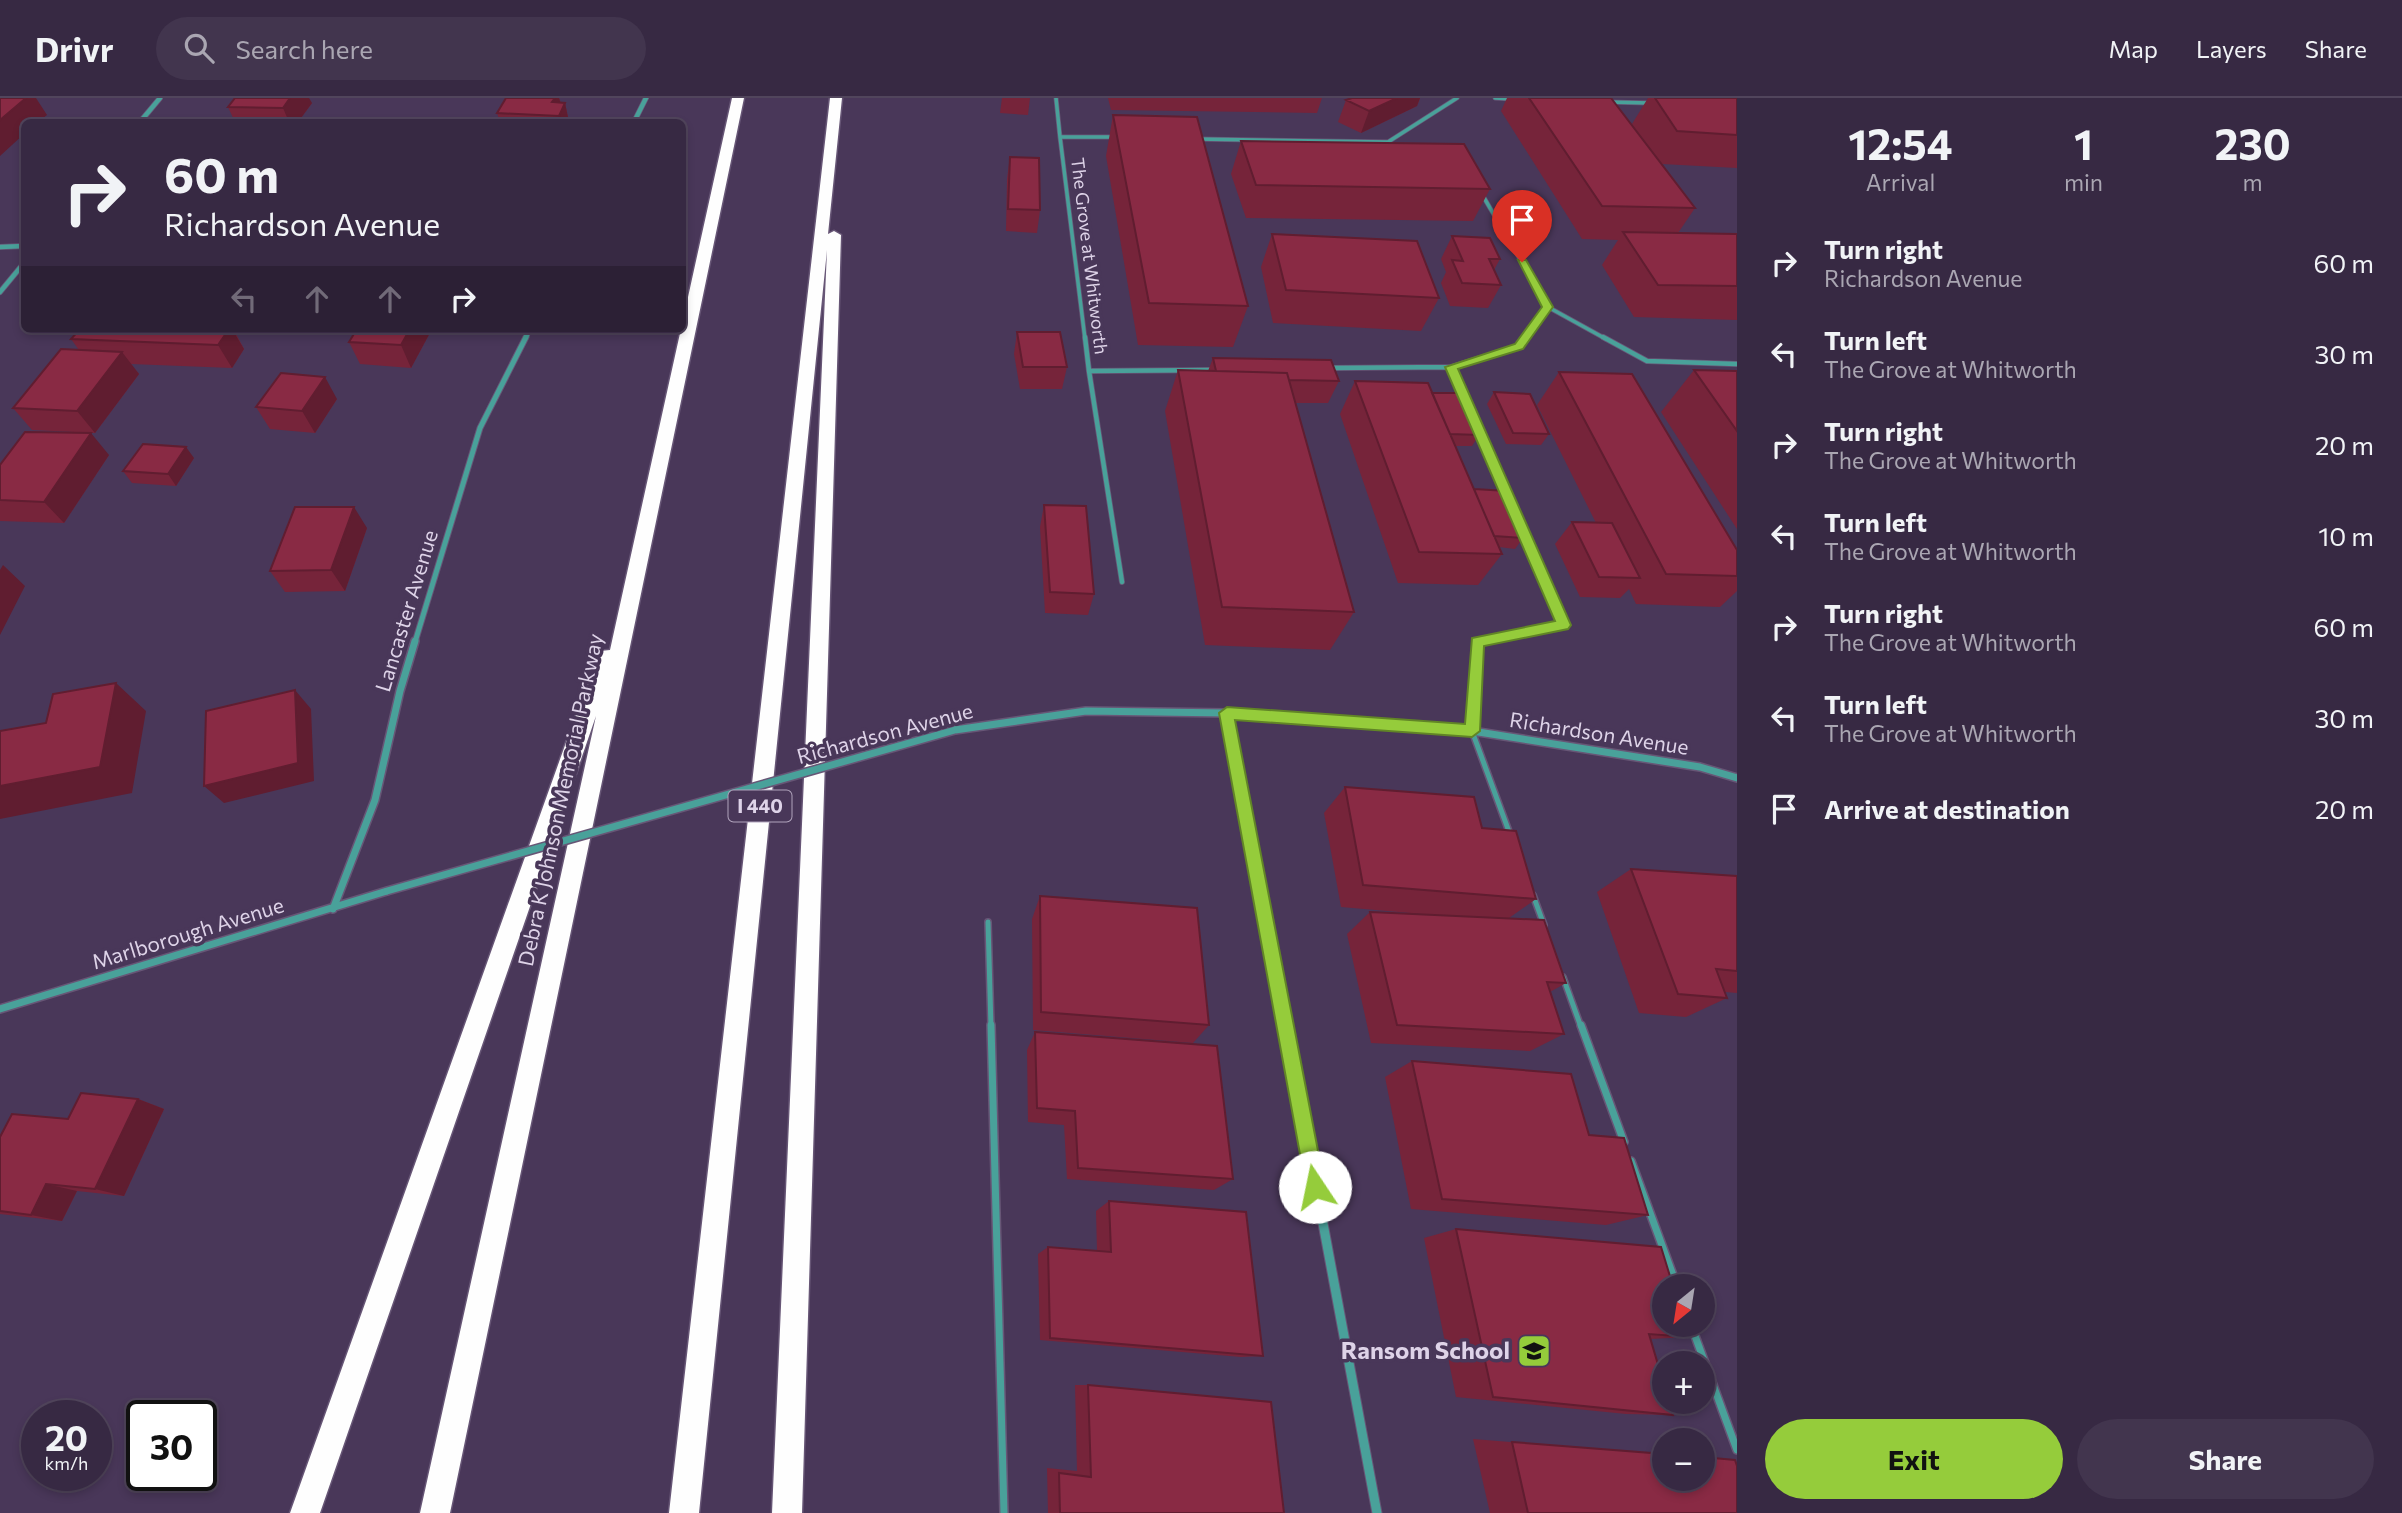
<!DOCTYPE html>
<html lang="en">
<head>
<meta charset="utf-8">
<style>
	:root { --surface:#372943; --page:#42354e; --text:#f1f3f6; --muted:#aaa6b2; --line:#51455c; --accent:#95cc3b }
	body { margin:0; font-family:Commissioner,sans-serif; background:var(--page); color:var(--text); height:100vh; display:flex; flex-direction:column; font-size:26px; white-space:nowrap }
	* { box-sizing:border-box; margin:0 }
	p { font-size:23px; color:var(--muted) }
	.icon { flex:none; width:38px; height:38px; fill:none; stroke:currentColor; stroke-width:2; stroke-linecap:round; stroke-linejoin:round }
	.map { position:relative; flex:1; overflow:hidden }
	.side { display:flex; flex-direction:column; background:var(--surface); width:665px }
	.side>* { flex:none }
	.top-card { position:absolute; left:21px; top:21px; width:665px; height:214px; border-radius:10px; box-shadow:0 4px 10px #0003,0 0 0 2px var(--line); background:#372943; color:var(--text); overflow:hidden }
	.needle { width:46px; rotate:210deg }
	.controls { position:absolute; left:1652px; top:1176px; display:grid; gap:14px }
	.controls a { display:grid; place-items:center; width:63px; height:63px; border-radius:50%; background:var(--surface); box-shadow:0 4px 10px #0003,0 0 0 2px var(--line); font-size:35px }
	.speed { position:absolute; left:21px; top:1302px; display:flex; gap:14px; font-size:35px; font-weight:700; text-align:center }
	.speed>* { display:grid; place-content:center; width:91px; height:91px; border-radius:50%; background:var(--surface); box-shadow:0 4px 10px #0003,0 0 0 2px var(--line); line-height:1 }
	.speed small { font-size:18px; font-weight:400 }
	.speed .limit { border:4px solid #111; border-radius:10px; background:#fff; color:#111 }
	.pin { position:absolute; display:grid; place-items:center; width:60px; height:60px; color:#fff; margin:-72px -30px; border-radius:50% 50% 50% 0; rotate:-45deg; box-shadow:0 0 7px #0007 }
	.pin .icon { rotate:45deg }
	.me { position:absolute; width:77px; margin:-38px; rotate:349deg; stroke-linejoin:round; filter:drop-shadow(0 0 5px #0008) }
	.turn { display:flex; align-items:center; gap:24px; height:147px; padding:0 28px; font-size:32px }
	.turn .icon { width:91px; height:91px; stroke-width:2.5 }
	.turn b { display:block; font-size:49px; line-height:60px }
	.lanes { display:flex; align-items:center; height:66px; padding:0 28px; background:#0003; justify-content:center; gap:35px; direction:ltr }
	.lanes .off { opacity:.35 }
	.eta { display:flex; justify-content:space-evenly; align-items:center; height:119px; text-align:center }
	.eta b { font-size:42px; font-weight:700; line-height:49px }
	.cta { display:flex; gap:14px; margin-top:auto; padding:14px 28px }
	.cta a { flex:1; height:80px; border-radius:42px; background:var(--accent); color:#111; font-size:28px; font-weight:700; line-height:80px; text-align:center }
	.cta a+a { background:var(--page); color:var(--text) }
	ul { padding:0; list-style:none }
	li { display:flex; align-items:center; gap:21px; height:91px; padding:0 28px }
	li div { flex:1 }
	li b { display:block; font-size:26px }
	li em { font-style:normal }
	header { display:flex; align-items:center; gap:42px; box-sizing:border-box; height:98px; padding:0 35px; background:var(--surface); border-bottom:2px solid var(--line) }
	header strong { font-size:33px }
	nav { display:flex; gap:38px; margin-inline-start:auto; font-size:24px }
	.search { width:490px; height:63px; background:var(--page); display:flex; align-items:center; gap:18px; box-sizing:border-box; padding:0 24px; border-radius:38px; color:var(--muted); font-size:26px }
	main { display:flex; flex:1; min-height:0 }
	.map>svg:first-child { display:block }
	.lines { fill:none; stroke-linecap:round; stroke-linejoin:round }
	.lane-far3-casing { stroke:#675676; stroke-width:5 }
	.lane-far2-casing { stroke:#675676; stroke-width:6 }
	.lane-far1-casing { stroke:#675676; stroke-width:8 }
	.lane-casing { stroke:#675676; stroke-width:10 }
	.street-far3-casing { stroke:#675676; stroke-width:6 }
	.street-far2-casing { stroke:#675676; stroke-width:7 }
	.street-far1-casing { stroke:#675676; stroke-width:10 }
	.street-casing { stroke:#675676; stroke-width:11 }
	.highway-casing { stroke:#675676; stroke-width:3 }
	.lane-far3 { stroke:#49a19a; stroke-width:3.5 }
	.lane-far2 { stroke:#49a19a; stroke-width:4.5 }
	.lane-far1 { stroke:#49a19a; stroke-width:5 }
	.lane { stroke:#49a19a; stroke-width:7 }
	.street-far3 { stroke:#49a19a; stroke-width:4.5 }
	.street-far2 { stroke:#49a19a; stroke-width:5 }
	.street-far1 { stroke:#49a19a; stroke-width:7 }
	.street { stroke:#49a19a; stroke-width:9 }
	.highway { fill:#fefefe; fill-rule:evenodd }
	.street-bridge-casing { stroke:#675676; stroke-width:10; stroke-linecap:butt }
	.street-bridge { stroke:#49a19a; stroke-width:7 }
	.wall { fill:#76243a }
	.shaded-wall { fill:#601d30 }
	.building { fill:#892a44; stroke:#601d30; stroke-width:2 }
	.route { fill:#95cc3b; stroke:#618526; stroke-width:2 }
	.labels { text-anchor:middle; stroke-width:7; stroke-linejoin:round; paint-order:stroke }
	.far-street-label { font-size:18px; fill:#ded3e8; stroke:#493759 }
	.shield { fill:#493759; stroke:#b1a4bd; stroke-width:2 }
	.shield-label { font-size:19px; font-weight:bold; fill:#ded3e8 }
	.street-label { font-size:21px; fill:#ded3e8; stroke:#493759 }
	.near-poi-label { font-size:24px; font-weight:bold; fill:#ded3e8; stroke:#493759; text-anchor:end }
</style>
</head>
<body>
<header>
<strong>Drivr</strong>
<div class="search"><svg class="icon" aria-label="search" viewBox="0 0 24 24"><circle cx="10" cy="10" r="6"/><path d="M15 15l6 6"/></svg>Search here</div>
<nav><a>Map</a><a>Layers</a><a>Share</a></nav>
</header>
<main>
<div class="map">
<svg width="1737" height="1415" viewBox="0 0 1737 1415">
	<rect width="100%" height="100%" fill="#493759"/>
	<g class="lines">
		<defs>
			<path id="lane-far3" d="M 1056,0 L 1060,39
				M 1495,0 L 1513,1
				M 1607,4 L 1650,5
				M 1196,41 L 1388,44 L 1457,0
				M 1483,98 L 1548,209 L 1524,241
				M 1548,209 L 1606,241
				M 1085,241 L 1060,39 L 1113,39"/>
			<path id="lane-far2" d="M 1085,239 L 1089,273 L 1214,272
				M 1603,239 L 1647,263 L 1737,266
				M 1451,269 L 1507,397
				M 1328,270 L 1451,269 L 1519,248 L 1526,239
				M 1089,273 L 1122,484
				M 1478,544 L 1564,527 L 1512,410"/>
			<path id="lane-far1" d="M 1485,543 L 1478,544 L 1472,633 L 1511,739
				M 1533,797 L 1544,827
				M 988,824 L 991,929
				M 1563,879 L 1581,929"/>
			<path id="lane" d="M 991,927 L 1004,1415
				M 1581,927 L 1624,1044
				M 1631,1063 L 1677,1188
				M 1691,1227 L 1737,1352"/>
			<path id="street-far3" d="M 140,24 L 160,0
				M 634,24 L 646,0
				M 0,149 L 24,148
				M 0,194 L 24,165
				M 525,241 L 530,231"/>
			<path id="street-far2" d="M 415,544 L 480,330 L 526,239"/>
			<path id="street-far1" d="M 1227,615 L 1286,929
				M 955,632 L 1086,613 L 1227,615 L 1472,633 L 1700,669 L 1737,680
				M 333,811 L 375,702 L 400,593 L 415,543
				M 0,911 L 387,793"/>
			<path id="street" d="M 1286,927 L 1377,1415"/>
			<path id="highway" d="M 732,0 L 744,0 L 450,1415 L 420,1415 L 596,618 L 320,1415 L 290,1415 L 597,558 L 600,553 L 610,552 Z
				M 830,0 L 842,0 L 828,136 L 834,133 L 841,137 L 802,1415 L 772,1415 L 827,152 L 699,1415 L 669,1415 Z"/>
		</defs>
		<use href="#lane-far3" class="lane-far3-casing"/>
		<use href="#lane-far2" class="lane-far2-casing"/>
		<use href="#lane-far1" class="lane-far1-casing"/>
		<use href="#lane" class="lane-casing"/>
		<use href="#street-far3" class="street-far3-casing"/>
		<use href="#street-far2" class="street-far2-casing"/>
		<use href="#street-far1" class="street-far1-casing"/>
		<use href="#street" class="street-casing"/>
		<use href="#highway" class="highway-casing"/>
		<use href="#lane-far3" class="lane-far3"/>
		<use href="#lane-far2" class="lane-far2"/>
		<use href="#lane-far1" class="lane-far1"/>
		<use href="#lane" class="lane"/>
		<use href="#street-far3" class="street-far3"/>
		<use href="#street-far2" class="street-far2"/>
		<use href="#street-far1" class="street-far1"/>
		<use href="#street" class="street"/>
		<use href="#highway" class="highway"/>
		<defs>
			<path id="street-bridge" d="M 387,793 L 955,632"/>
		</defs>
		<use href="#street-bridge" class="street-bridge-casing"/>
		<use href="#street-bridge" class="street-bridge"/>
	</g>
	<path class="wall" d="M 559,0 L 561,5 L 565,5 L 569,24 L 500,24 L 497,15 Z
		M 1002,0 L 1030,0 L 1028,17 L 1000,15 Z
		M 1108,0 L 1322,0 L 1317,15 L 1111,12 Z
		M 1352,0 L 1420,0 L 1417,8 L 1361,35 L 1338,24 L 1346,2 Z
		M 1507,0 L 1611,0 L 1637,34 L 1632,26 L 1648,0 L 1737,0 L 1737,70 L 1662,66 L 1695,110 L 1678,135 L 1737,136 L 1737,222 L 1634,219 L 1602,167 L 1618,142 L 1582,141 L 1501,13 Z
		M 312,5 L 298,24 L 216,24 L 234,22 L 228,9 Z
		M 1113,17 L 1248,208 L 1233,249 L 1138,247 L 1106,58 Z
		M 1241,43 L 1490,91 L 1473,123 L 1246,120 L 1231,76 Z
		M 1010,59 L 1040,112 L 1037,135 L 1006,133 L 1007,81 Z
		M 1272,136 L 1439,200 L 1421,233 L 1273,225 L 1261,169 Z
		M 1452,138 L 1500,161 L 1494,172 L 1501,187 L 1488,210 L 1450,208 L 1441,185 L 1446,174 L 1441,161 Z
		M 80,231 L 243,231 L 239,237 L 236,236 L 244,251 L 232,270 L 131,266 L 139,276 L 95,335 L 32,332 L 13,310 L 79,252 L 71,241 Z
		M 348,231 L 432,231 L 411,270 L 360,266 L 349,244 L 355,234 L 349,234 Z
		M 1017,234 L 1067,269 L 1062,291 L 1020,291 L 1014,256 Z
		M 1213,260 L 1339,283 L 1328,305 L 1295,305 L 1354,514 L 1330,552 L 1205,547 L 1165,313 L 1178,272 L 1208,273 Z
		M 1694,272 L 1737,273 L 1737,431 L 1661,314 Z
		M 1559,274 L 1737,452 L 1737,493 L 1720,509 L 1636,506 L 1629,491 L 1620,500 L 1580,499 L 1555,446 L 1572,424 L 1596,425 L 1537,307 Z
		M 1355,283 L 1432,295 L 1479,337 L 1472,348 L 1455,348 L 1474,391 L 1523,440 L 1515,451 L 1499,449 L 1502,456 L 1478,487 L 1398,485 L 1340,316 Z
		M 1494,294 L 1549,336 L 1541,347 L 1506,346 L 1487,306 Z
		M 337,301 L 315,335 L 270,331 L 256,309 Z
		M 109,357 L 64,425 L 0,423 L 0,367 Z
		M 194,360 L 176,388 L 132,385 L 123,373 Z
		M 1044,407 L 1094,496 L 1088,517 L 1045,515 L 1040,429 Z
		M 367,430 L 345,493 L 285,494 L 270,473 Z
		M 1345,689 L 1482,730 L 1536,801 L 1509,820 L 1566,885 L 1550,894 L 1564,936 L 1530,953 L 1371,945 L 1347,836 L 1370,814 L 1422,816 L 1341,809 L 1324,715 Z
		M 1631,771 L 1737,778 L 1737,895 L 1725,894 L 1727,900 L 1686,919 L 1639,915 L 1597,794 Z
		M 1040,798 L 1209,927 L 1193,945 L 1033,932 L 1032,821 Z
		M 1035,934 L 1233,1081 L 1214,1092 L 1067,1081 L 1064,1027 L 1028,1024 L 1027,952 Z
		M 1412,963 L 1589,1037 L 1648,1117 L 1606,1127 L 1411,1111 L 1385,979 Z
		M 138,1001 L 164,1011 L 124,1098 L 77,1093 L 62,1123 L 0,1116 L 0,1039 L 68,1021 Z
		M 1109,1103 L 1263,1258 L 1241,1259 L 1040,1242 L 1038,1156 L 1048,1149 L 1097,1153 L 1096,1113 Z
		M 1456,1131 L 1689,1239 L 1650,1241 L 1673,1317 L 1626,1316 L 1456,1299 L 1424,1140 Z
		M 1075,1287 L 1088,1287 L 1284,1415 L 1048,1415 L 1047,1370 L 1077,1373 Z
		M 1473,1341 L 1664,1356 L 1737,1415 L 1490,1415 Z"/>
	<path class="shaded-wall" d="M 26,0 L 36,0 L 47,17 L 38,24 L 24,24 L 24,36 L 0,58 L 0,22 Z
		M 290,0 L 309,0 L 312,5 L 298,24 L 289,24 L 283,10 Z
		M 555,0 L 559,0 L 562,11 L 565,5 L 569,24 L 560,24 L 559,18 L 552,4 Z
		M 1397,0 L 1420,0 L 1417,8 L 1361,35 L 1369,13 Z
		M 218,231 L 232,231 L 244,251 L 232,270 L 218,247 Z
		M 236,231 L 243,231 L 239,237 Z
		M 410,231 L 432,231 L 411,270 L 401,247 Z
		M 122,254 L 139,276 L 95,335 L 77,313 Z
		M 325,279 L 337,301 L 315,335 L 302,313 Z
		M 91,335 L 109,357 L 64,425 L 44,404 Z
		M 186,349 L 194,360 L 176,388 L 168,376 Z
		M 354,409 L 367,430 L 345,493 L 331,472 Z
		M 3,467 L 25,488 L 0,537 L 0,472 Z
		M 116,585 L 146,613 L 132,695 L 0,721 L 0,688 Z
		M 295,592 L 311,611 L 314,683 L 224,705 L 204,688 Z
		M 138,1001 L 164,1011 L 124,1098 L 95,1091 Z
		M 46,1086 L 77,1093 L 62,1123 L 31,1117 Z"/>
	<path class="building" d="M 0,0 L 26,0 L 0,22 Z
		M 235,0 L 290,0 L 283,10 L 228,9 Z
		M 506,0 L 555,0 L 552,4 L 565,5 L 559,18 L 497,15 Z
		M 1352,0 L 1397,0 L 1369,13 L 1346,2 Z
		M 1529,0 L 1611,0 L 1695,110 L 1602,108 Z
		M 1655,0 L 1737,0 L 1737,37 L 1677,33 Z
		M 1113,17 L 1197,19 L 1248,208 L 1149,205 Z
		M 218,22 L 275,23 L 274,24 L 216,24 Z
		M 1241,43 L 1464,46 L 1490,91 L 1256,87 Z
		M 1010,59 L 1039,60 L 1040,112 L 1008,111 Z
		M 1623,134 L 1737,136 L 1737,188 L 1658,187 Z
		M 1272,136 L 1417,143 L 1439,200 L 1286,192 Z
		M 1452,138 L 1490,140 L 1500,161 L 1489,161 L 1501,187 L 1462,185 L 1452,162 L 1463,163 Z
		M 80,231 L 229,231 L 218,247 L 71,241 Z
		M 357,231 L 410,231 L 401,247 L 349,244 Z
		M 1017,234 L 1060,234 L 1067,269 L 1023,269 Z
		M 61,251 L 122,254 L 77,313 L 13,310 Z
		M 1213,260 L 1331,262 L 1339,283 L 1289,282 L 1287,275 L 1216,273 Z
		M 1178,272 L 1287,275 L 1354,514 L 1222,509 Z
		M 1694,272 L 1737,273 L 1737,333 Z
		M 1559,274 L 1632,276 L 1737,452 L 1737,478 L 1666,476 Z
		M 281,275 L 325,279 L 302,313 L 256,309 Z
		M 1355,283 L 1428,285 L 1502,456 L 1419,454 Z
		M 1494,294 L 1530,296 L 1549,336 L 1513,335 Z
		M 1432,295 L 1459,295 L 1479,337 L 1450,336 Z
		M 25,334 L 91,335 L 44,404 L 0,402 L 0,367 Z
		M 143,346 L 186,349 L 168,376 L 123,373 Z
		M 1474,391 L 1507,393 L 1523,440 L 1494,438 Z
		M 1044,407 L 1086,408 L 1094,496 L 1050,494 Z
		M 295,409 L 354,409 L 331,472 L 270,473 Z
		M 1572,424 L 1612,425 L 1640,480 L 1599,479 Z
		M 116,585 L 100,669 L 0,688 L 0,633 L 46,625 L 53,596 Z
		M 295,592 L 298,665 L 204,688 L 206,613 Z
		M 1345,689 L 1474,699 L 1482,730 L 1516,733 L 1536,801 L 1363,787 Z
		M 1631,771 L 1737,778 L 1737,873 L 1716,871 L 1727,900 L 1678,896 Z
		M 1040,798 L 1197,810 L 1209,927 L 1041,914 Z
		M 1370,814 L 1544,822 L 1566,885 L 1547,884 L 1564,936 L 1397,927 Z
		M 1035,934 L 1217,948 L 1233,1081 L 1078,1070 L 1075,1013 L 1037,1010 Z
		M 1412,963 L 1571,976 L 1589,1037 L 1624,1040 L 1648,1117 L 1442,1101 Z
		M 81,995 L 138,1001 L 95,1091 L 46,1086 L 31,1117 L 0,1113 L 0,1039 L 12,1016 L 68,1021 Z
		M 1109,1103 L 1246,1114 L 1263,1258 L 1050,1240 L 1048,1149 L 1111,1154 Z
		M 1456,1131 L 1661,1149 L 1673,1188 L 1664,1188 L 1664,1227 L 1686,1227 L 1689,1239 L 1649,1236 L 1664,1287 L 1664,1304 L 1669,1304 L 1673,1317 L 1493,1299 Z
		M 1088,1287 L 1271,1304 L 1284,1415 L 1060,1415 L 1059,1375 L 1091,1379 Z
		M 1512,1344 L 1664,1356 L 1664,1381 L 1703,1381 L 1703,1359 L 1735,1362 L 1737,1368 L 1737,1415 L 1528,1415 Z"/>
	<path class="route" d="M 1518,162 L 1526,162 L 1553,209 L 1523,251 L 1458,271 L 1571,527 L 1568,531 L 1484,548 L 1480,633 L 1472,639 L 1235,622 L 1325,1089 L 1322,1096 L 1315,1099 L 1309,1096 L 1306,1089 L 1219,615 L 1227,609 L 1465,626 L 1472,540 L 1555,523 L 1445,269 L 1515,246 L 1542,209 Z"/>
	<defs>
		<symbol id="school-square" viewBox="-11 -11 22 22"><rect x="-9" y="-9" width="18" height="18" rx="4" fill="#95cc3b" stroke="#493759"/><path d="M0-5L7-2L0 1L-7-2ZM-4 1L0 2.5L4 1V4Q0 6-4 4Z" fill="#111"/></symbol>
	</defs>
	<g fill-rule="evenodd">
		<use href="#school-square" x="1515" y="1234" width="38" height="38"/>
	</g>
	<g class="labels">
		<g class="far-street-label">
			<text transform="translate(1089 158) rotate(83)" y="6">The Grove at Whitworth</text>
		</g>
		<rect class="shield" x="728.5" y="692.5" width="63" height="31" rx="5"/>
		<g class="shield-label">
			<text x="760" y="715">I 440</text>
		</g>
		<g class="street-label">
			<text transform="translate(407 513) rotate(-73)" y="7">Lancaster Avenue</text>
			<text transform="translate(885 636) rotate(-15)" y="7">Richardson Avenue</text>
			<text transform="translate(1599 636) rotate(9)" y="7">Richardson Avenue</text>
			<text transform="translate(561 702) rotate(-78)" y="7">Debra K Johnson Memorial Parkway</text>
			<text transform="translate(188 836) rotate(-17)" y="7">Marlborough Avenue</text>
		</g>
		<g class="near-poi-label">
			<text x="1510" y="1261">Ransom School</text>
		</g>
	</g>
</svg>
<div class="controls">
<a><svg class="needle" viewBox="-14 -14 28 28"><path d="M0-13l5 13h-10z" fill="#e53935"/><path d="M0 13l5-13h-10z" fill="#aaa6b2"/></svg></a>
<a>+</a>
<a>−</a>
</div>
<div class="speed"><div>20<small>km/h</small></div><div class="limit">30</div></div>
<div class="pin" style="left:1522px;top:164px;background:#d93025"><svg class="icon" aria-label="arrive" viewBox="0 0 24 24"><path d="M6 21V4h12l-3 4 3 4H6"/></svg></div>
<svg class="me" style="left:1315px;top:1089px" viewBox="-20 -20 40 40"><circle r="19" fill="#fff"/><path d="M0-13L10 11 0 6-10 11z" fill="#95cc3b"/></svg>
<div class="top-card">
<div class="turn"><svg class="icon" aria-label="right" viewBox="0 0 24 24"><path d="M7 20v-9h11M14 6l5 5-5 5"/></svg><div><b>60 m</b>Richardson Avenue</div></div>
<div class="lanes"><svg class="icon off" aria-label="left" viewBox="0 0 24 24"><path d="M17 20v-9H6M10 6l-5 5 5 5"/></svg><svg class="icon off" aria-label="ahead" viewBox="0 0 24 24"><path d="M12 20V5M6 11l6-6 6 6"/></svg><svg class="icon off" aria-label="ahead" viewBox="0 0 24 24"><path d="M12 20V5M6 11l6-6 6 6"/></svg><svg class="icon" aria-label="right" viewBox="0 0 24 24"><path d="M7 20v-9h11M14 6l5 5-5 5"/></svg></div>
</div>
</div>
<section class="side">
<div class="eta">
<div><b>12:54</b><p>Arrival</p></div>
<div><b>1</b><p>min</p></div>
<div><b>230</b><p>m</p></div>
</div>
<ul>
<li><svg class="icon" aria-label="right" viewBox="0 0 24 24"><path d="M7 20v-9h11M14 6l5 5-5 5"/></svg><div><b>Turn right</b><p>Richardson Avenue</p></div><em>60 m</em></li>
<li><svg class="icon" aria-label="left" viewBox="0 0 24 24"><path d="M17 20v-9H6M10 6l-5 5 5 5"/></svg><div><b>Turn left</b><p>The Grove at Whitworth</p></div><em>30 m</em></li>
<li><svg class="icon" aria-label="right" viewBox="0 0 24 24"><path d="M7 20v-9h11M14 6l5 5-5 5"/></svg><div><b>Turn right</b><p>The Grove at Whitworth</p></div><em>20 m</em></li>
<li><svg class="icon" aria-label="left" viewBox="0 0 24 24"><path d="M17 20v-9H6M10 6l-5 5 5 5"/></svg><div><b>Turn left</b><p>The Grove at Whitworth</p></div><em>10 m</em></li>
<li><svg class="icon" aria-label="right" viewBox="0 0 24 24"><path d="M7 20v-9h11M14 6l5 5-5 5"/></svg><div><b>Turn right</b><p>The Grove at Whitworth</p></div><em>60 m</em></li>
<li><svg class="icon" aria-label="left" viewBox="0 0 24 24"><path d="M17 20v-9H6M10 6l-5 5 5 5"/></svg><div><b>Turn left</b><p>The Grove at Whitworth</p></div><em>30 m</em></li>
<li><svg class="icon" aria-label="arrive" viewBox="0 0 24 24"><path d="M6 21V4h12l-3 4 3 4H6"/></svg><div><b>Arrive at destination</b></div><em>20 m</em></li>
</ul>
<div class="cta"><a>Exit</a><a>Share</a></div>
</section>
</main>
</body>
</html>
